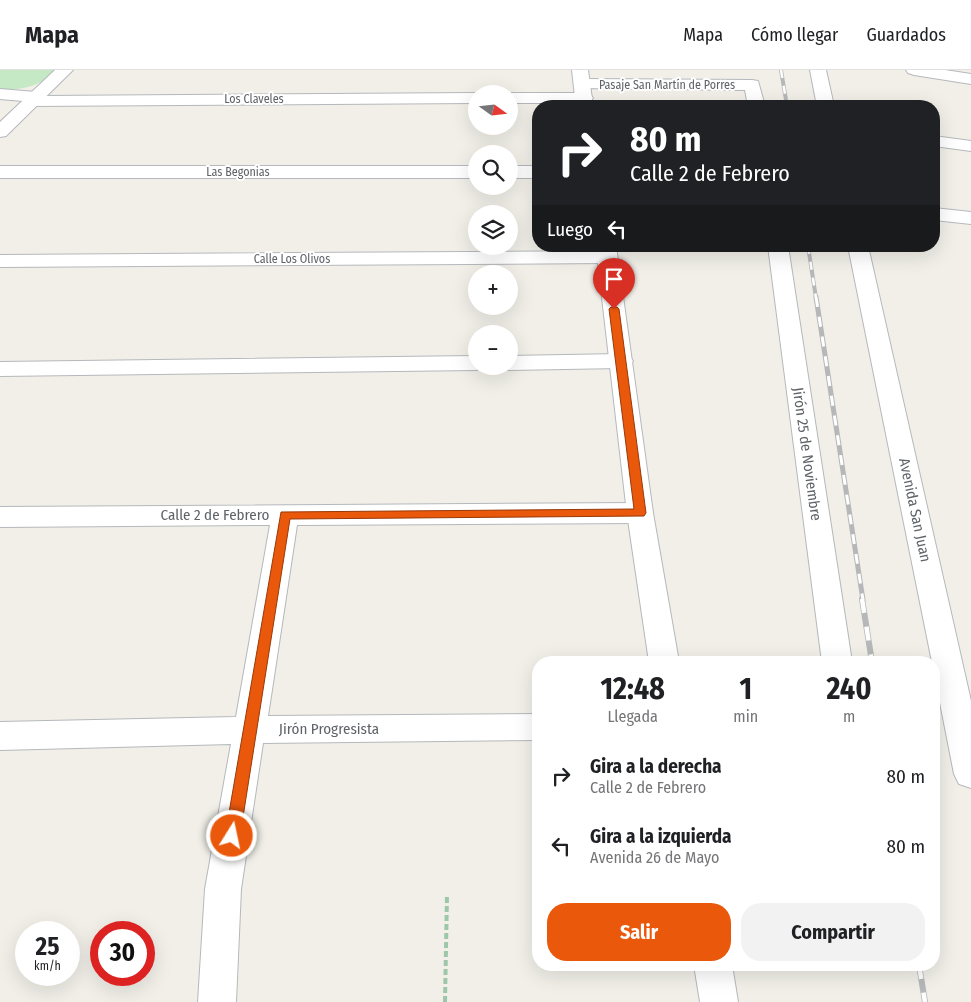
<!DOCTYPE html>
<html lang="es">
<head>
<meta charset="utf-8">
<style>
	:root { --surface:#fff; --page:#f2f2f2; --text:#202124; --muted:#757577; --line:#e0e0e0; --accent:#ea580c }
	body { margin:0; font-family:"Fira Sans Condensed",sans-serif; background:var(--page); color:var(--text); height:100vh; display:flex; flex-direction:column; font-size:19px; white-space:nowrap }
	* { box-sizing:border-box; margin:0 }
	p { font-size:16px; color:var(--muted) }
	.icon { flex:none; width:28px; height:28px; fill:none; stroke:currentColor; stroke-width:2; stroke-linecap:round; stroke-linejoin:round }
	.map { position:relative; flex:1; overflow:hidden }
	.sheet { position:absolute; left:532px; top:586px; width:408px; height:315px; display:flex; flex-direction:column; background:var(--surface); border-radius:20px; box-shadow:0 5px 20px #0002 }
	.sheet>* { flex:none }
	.guide { position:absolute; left:532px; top:30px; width:408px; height:152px; border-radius:20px; box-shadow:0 5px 20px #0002; background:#202124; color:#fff; overflow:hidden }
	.needle { width:32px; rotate:105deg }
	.buttons { position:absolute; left:468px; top:15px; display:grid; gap:10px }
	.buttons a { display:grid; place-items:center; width:50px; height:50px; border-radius:50%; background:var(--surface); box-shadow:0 5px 20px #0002; font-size:25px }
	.speed { position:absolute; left:15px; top:851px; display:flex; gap:10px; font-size:25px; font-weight:700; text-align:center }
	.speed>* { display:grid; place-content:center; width:65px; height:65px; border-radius:50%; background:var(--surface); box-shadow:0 5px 20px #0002; line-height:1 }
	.speed small { font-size:12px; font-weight:400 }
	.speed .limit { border:8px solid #d22; background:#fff; color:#111 }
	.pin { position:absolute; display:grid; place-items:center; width:42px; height:42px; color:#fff; margin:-51px -21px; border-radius:50% 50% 50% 0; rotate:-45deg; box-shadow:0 0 5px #0007 }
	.pin .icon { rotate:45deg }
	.me { position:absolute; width:55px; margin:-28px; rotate:10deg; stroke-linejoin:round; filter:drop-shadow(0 0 4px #0008) }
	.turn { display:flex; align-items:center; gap:18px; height:105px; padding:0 15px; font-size:22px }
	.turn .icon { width:65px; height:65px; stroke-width:2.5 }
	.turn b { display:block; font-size:35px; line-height:42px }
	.then { display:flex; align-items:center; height:48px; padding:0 15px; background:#0003; gap:10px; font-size:19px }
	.eta { display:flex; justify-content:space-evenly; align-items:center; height:85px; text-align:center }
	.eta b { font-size:30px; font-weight:700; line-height:35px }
	.cta { display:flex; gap:10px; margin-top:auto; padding:10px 15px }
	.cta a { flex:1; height:58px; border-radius:20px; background:var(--accent); color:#fff; font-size:20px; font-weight:700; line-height:58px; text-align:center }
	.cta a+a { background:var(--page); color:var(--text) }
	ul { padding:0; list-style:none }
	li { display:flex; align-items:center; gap:15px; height:70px; padding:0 15px }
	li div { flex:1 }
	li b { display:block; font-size:19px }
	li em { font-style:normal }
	header { display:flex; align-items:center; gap:30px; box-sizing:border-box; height:70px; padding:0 25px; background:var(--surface); border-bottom:1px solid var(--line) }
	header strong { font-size:24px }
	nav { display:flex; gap:28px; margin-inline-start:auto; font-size:18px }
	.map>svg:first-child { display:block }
	.green { fill:#c5e8c5 }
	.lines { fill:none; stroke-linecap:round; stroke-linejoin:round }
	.minor-casing { stroke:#b5b8bc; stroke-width:2 }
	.tertiary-casing { stroke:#b5b8bc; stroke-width:2 }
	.path { stroke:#9cc7a9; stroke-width:4; stroke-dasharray:6 3; stroke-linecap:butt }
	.minor { fill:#fff; fill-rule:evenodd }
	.tertiary { fill:#fff; fill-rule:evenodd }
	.rail-far2-casing { stroke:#b6b7b8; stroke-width:4 }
	.rail-far1-casing { stroke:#b6b7b8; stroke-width:5 }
	.rail-casing { stroke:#b6b7b8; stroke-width:6 }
	.rail-far2 { stroke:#fff; stroke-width:2.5; stroke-dasharray:8; stroke-linecap:butt }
	.rail-far1 { stroke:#fff; stroke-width:3; stroke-dasharray:10; stroke-linecap:butt }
	.rail { stroke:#fff; stroke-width:4.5; stroke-dasharray:14; stroke-linecap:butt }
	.route { fill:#ea580c; stroke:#983908 }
	.labels { text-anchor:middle; stroke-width:4; stroke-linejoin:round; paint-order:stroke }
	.far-street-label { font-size:12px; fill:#5f6368; stroke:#fff }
	.street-label { font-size:15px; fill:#5f6368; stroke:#fff }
</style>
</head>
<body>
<header>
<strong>Mapa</strong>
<nav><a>Mapa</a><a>Cómo llegar</a><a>Guardados</a></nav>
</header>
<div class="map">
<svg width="971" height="932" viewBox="0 0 971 932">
	<rect width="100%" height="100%" fill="#f1efe8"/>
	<path class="green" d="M 0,0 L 56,0 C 38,17 25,20 0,19 Z"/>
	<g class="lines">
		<defs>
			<path id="minor" d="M 906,0 L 945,0 L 971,4 L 971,14 L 914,5 L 908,3 Z
				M 582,9 L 752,10 L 758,11 L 765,36 L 748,36 L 745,20 L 576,18 L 574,14 L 576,10 Z
				M 0,19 L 36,22 L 44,26 L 476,23 L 480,24 L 476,24 L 476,33 L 32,36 L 26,35 L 23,31 L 0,29 Z
				M 509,23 L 584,23 L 590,24 L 593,28 L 590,32 L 584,33 L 509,33 L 509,24 L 505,24 Z
				M 934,66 L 971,71 L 971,81 L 934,76 Z
				M 0,96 L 476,96 L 476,108 L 0,108 Z
				M 509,96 L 539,96 L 539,108 L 509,108 Z
				M 934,138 L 971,142 L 971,154 L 934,150 Z
				M 768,176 L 788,176 L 852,592 L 822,592 Z
				M 607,181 L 614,183 L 617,187 L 614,191 L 607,193 L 0,197 L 0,185 Z
				M 621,284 L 629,286 L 633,291 L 629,296 L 621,298 L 509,300 L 500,296 L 509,296 L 509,286 Z
				M 476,286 L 476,296 L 485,296 L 484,298 L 476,300 L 0,306 L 0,292 Z
				M 640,433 L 650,436 L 653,443 L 650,450 L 640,453 L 297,455 L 268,646 L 539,644 L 539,670 L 263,673 L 241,819 L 236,932 L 198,932 L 205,819 L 231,674 L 0,680 L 0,652 L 236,647 L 270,455 L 0,457 L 0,437 Z"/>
			<path id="tertiary" d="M 55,0 L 73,0 L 6,66 L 0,67 L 0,52 Z
				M 572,0 L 588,0 L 593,36 L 576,36 Z
				M 810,0 L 826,0 L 834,36 L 817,36 Z
				M 596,176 L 616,176 L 653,443 L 679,592 L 649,592 L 627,443 Z
				M 848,176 L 868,176 L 971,631 L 971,718 L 959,714 L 954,704 L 934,602 L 934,592 L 932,592 Z
				M 694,895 L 732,895 L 738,932 L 700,932 Z"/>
		</defs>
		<use href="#minor" class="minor-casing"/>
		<use href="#tertiary" class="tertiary-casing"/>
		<path class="path" d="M 445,932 L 447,824"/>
		<use href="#minor" class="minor"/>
		<use href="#tertiary" class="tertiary"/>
		<defs>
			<path id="rail-far2" d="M 781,0 L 787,36
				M 808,176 L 816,228"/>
			<path id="rail-far1" d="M 816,227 L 863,530"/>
			<path id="rail" d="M 862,529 L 872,592
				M 919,895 L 925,932"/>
		</defs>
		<use href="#rail-far2" class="rail-far2-casing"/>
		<use href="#rail-far1" class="rail-far1-casing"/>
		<use href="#rail" class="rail-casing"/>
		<use href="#rail-far2" class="rail-far2"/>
		<use href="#rail-far1" class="rail-far1"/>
		<use href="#rail" class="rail"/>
	</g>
	<path class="route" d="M 611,237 L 617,237 L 619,239 L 646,443 L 644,446 L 290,449 L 240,766 L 238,771 L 232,773 L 227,771 L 225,766 L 281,442 L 634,439 L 609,239 Z"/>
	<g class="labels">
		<g class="far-street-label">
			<text x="667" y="19">Pasaje San Martín de Porres</text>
			<text x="254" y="33">Los Claveles</text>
			<text x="238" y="106">Las Begonias</text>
			<text x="292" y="193">Calle Los Olivos</text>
		</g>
		<g class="street-label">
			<text transform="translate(807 384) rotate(82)" y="5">Jirón 25 de Noviembre</text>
			<text transform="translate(915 440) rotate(78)" y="5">Avenida San Juan</text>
			<text x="215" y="450">Calle 2 de Febrero</text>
			<text x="329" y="664">Jirón Progresista</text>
		</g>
	</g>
</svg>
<div class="buttons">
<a><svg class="needle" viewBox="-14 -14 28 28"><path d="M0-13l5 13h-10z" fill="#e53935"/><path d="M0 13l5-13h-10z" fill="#757577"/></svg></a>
<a><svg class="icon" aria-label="search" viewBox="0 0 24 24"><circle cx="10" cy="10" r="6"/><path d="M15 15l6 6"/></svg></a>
<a><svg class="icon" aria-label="layers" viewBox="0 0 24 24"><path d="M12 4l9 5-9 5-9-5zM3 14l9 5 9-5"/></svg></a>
<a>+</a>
<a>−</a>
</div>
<div class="speed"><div>25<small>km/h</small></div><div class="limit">30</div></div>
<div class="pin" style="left:614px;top:239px;background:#d93025"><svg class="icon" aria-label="arrive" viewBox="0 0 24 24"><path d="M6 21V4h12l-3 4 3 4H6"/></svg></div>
<svg class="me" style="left:232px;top:766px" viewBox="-20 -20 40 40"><circle r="17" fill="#ea580c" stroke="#fff" stroke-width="3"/><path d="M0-11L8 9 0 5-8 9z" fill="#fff"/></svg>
<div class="guide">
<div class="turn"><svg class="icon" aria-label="right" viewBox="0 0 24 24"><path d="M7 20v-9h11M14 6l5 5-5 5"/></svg><div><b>80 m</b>Calle 2 de Febrero</div></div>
<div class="then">Luego<svg class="icon" aria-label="left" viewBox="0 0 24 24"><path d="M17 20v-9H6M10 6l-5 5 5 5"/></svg></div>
</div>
<section class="sheet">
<div class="eta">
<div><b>12:48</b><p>Llegada</p></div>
<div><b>1</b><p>min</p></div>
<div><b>240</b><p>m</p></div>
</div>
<ul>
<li><svg class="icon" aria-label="right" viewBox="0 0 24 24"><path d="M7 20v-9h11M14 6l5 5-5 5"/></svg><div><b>Gira a la derecha</b><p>Calle 2 de Febrero</p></div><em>80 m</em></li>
<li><svg class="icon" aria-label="left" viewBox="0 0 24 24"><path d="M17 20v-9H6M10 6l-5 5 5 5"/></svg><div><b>Gira a la izquierda</b><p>Avenida 26 de Mayo</p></div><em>80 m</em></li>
</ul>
<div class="cta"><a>Salir</a><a>Compartir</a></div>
</section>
</div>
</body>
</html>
